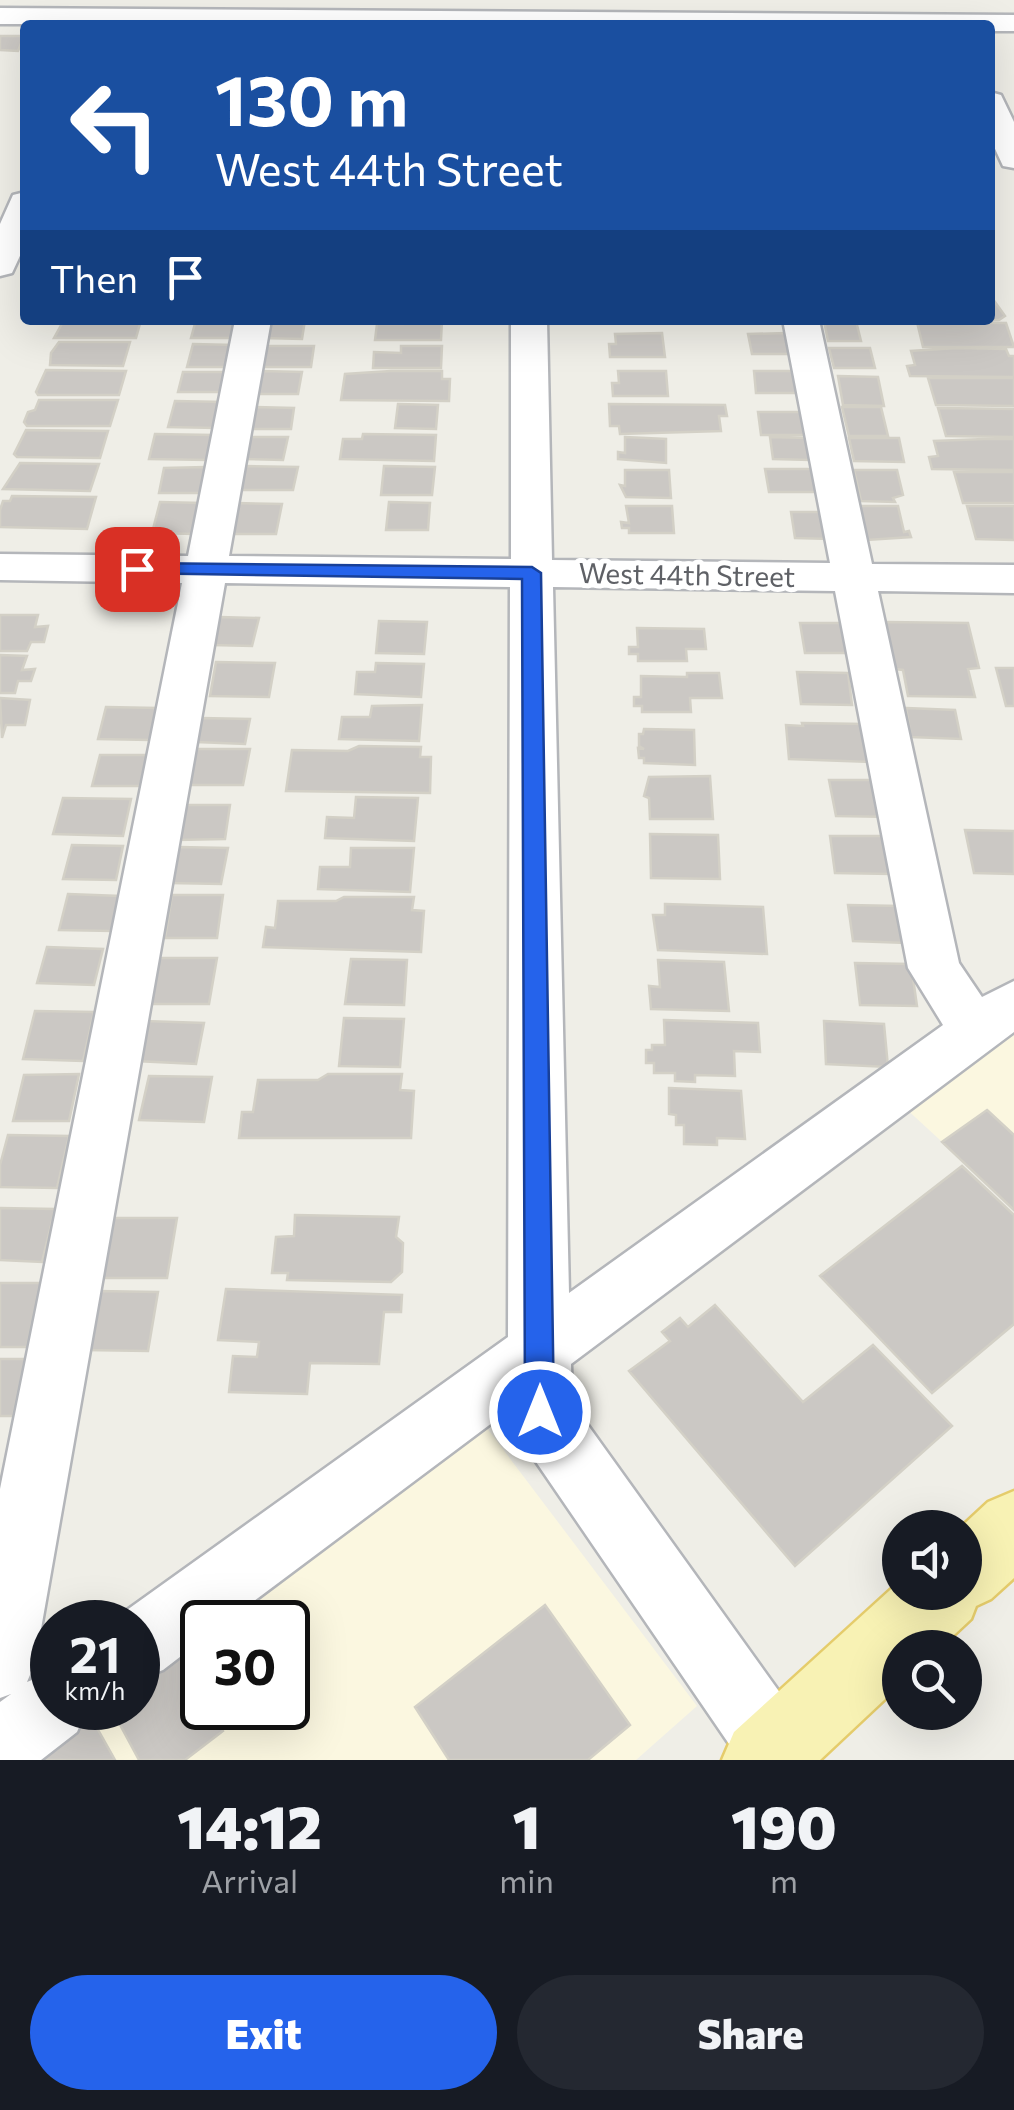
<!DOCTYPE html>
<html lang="en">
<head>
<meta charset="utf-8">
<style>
	:root { --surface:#171b24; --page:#242831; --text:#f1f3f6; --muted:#9ea1a6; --accent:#2563eb }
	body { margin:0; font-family:Commissioner,sans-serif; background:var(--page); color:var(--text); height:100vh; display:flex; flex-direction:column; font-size:38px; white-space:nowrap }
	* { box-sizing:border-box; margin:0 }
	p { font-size:32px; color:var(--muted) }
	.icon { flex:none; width:55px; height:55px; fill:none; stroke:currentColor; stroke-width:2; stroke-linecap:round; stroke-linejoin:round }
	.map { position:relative; height:1760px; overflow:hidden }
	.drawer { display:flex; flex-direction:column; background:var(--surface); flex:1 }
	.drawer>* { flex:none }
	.banner { position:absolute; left:20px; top:20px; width:975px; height:305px; border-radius:10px; box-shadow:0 10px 40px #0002; background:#1a4fa0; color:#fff; overflow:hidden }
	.fabs { position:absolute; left:882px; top:1510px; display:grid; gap:20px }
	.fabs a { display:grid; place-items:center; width:100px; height:100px; border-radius:50%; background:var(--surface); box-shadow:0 10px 40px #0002; font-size:50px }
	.speed { position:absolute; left:30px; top:1600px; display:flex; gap:20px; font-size:50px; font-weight:700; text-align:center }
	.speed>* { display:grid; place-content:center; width:130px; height:130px; border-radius:50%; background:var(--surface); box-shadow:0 10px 40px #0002; line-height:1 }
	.speed small { font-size:25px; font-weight:400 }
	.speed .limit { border:5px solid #111; border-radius:15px; background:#fff; color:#111 }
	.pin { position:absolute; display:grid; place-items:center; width:85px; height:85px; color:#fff; margin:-42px; border-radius:20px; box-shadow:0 5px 15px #0006 }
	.me { position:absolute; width:110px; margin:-55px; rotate:0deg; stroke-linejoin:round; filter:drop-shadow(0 0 8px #0008) }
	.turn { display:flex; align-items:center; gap:35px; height:210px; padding:0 30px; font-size:45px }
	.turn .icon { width:130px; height:130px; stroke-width:2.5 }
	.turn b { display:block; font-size:70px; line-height:85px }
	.then { display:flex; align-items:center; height:95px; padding:0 30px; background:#0003; gap:20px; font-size:38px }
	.eta { display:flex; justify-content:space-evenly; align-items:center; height:170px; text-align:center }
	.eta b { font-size:60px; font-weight:800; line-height:70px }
	.action { display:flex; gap:20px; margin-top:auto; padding:20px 30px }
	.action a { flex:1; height:115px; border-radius:60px; background:var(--accent); color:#fff; font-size:40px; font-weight:800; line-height:115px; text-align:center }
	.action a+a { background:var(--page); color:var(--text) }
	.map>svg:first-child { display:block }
	.commercial { fill:#fbf7e0; fill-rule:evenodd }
	.building { fill:#cbc8c4; stroke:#d3d0c6; stroke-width:2.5 }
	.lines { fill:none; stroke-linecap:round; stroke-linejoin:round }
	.minor-casing { stroke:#b4b6ba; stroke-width:5 }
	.major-casing { stroke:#e5cc6b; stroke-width:5 }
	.minor { fill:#fff; fill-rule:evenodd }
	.major { fill:#f8f2b4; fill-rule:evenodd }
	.route { fill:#2563eb; stroke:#184099; stroke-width:2.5 }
	.labels { text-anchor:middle; stroke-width:10; stroke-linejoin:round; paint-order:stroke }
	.street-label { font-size:28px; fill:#5f6166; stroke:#fff }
</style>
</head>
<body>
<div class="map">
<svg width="1014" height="1760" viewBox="0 0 1014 1760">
	<rect width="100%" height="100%" fill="#efeee7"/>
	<path class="commercial" d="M 1014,1003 L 1014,1208 L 890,1094 Z
		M 468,1403 L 697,1706 L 636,1760 L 0,1760 L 0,1746 L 52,1707 L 138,1708 L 138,1645 ZM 202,1622 L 288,1622 L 288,1708 L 202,1708 Z"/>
	<path class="building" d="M 0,36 L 24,36 L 18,51 L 0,50 Z
		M 990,295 L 1005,316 L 999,320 L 981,320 L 990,320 Z
		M 64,320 L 141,320 L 136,338 L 54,338 Z
		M 196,320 L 242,320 L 237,338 L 191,338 Z
		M 269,320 L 305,320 L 302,339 L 264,338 Z
		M 404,320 L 442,320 L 441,340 L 375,340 L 377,324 L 403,324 Z
		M 824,321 L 856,321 L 861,341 L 828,341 Z
		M 917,322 L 1006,323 L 1014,347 L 923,347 Z
		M 662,333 L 665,357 L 610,357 L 609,344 L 616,344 L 615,334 Z
		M 786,333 L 789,354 L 752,354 L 748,334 Z
		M 59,342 L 130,342 L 123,366 L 50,365 L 51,353 Z
		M 193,344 L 234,345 L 229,367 L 187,367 Z
		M 267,346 L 314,346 L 311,367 L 264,367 Z
		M 401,346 L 442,346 L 441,368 L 373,368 L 374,352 L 401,353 Z
		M 829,348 L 870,348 L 875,368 L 834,368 Z
		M 956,348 L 1006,349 L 1009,356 L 1014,356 L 1014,377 L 910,376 L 907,366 L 915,365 L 911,351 Z
		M 46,370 L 126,371 L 119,395 L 38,395 L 36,392 Z
		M 261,371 L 302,372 L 298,394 L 257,394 Z
		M 391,371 L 442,371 L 442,379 L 450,379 L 449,401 L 341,400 L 345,374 Z
		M 618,371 L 666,371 L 668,396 L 613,396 L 612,383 L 619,383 Z
		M 754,371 L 793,371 L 796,393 L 756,393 Z
		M 183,372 L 225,372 L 220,392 L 178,392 Z
		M 838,376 L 878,377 L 884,406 L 843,405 Z
		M 928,378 L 1014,378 L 1014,406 L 936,405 Z
		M 39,400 L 118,400 L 110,426 L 27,426 L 24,422 L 28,412 L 35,410 Z
		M 175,401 L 224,402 L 217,428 L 168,427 Z
		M 398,404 L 438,405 L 436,429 L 395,428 Z
		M 609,404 L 725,405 L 727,416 L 719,416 L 721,431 L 620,434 L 619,426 L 610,426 Z
		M 255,407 L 294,408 L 291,429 L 250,429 Z
		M 842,407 L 881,407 L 888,436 L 849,436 Z
		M 938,408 L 1014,409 L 1014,437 L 946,436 Z
		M 758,412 L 800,412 L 804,435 L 761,435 Z
		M 26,430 L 108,431 L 100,458 L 17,457 L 14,454 Z
		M 155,434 L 213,435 L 208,460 L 149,459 Z
		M 363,434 L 436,435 L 434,461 L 340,459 L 343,439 L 362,439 Z
		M 250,437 L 288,437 L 283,460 L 245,459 Z
		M 625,437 L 666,439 L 666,463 L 618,459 L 618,452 L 625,453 Z
		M 770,437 L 807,438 L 810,460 L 773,459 Z
		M 849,438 L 899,438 L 904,462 L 854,461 Z
		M 985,439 L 1014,439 L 1014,470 L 932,469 L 929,457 L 938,456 L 934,441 Z
		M 20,463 L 99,464 L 90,491 L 3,489 Z
		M 245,466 L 298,467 L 293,490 L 239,490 Z
		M 384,466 L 435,467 L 432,495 L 381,495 Z
		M 205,467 L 201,493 L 159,493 L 164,468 Z
		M 765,469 L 813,469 L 817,492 L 769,492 Z
		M 625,470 L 669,470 L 671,498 L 626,497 L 620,485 L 625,486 Z
		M 854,470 L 897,470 L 903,495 L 893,498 L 895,502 L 861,501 Z
		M 954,472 L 1014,472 L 1014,503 L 963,503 Z
		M 12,496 L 96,497 L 87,529 L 0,527 L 0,510 L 3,501 L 10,501 Z
		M 160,502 L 201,503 L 195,534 L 152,533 Z
		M 389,502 L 430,503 L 428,530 L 386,530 Z
		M 236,503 L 282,504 L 276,534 L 230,534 Z
		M 626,506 L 672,506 L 674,533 L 629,533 L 629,528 L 622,528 L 621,522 L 629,523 Z
		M 860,506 L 898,506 L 904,532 L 909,531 L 911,537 L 867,540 Z
		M 967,506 L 1014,506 L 1014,540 L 976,539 Z
		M 791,512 L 826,512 L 830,539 L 795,538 Z
		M 0,615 L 38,615 L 35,627 L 48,626 L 44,642 L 31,642 L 27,651 L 0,651 Z
		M 219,617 L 259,618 L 252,646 L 213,645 Z
		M 379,621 L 427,622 L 424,654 L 376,653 Z
		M 885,622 L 968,623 L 979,668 L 968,669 L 975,697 L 908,696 L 903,670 L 895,669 Z
		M 800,623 L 845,623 L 851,653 L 805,653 Z
		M 637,628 L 704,629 L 706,649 L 686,649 L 687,661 L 638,661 L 638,654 L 629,654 L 629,647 L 638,647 Z
		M 0,655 L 27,656 L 22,670 L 35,669 L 31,681 L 18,681 L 15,693 L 0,693 Z
		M 216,662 L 275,663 L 269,697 L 210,696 Z
		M 376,663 L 424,664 L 421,697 L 355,694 L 357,672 L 375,672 Z
		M 996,668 L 1014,668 L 1014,706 L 1006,706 Z
		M 797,672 L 848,673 L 852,705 L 801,704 Z
		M 687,673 L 719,673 L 722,698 L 690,698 L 691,712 L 642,712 L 642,706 L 634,706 L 634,697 L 641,697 L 641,676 L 687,677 Z
		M 0,698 L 30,700 L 25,725 L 6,725 L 2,738 Z
		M 422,705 L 419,741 L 339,739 L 342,717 L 370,717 L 372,706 Z
		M 106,707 L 157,708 L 150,740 L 98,739 Z
		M 906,708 L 955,710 L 961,739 L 911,737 Z
		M 201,718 L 250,719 L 245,744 L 197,742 Z
		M 802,723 L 865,724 L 871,762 L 789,759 L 786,725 L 803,726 Z
		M 644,729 L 694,730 L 695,765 L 644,763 L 644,758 L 639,758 L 638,748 L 644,749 L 639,746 L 639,734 L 643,734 Z
		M 359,746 L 421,747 L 420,757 L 431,757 L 430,793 L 286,791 L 292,750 L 348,751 Z
		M 196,749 L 250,749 L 243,785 L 188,785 Z
		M 100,755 L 147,755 L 140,786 L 92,786 Z
		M 710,776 L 713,819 L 650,819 L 649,798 L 644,796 L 649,777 Z
		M 829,780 L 886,780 L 893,817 L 836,816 Z
		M 356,797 L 418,798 L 414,841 L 325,838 L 327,817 L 354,818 Z
		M 63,798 L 131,799 L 123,836 L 53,834 Z
		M 183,805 L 230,805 L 225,839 L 177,840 Z
		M 965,830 L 1014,831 L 1014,874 L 974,873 Z
		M 650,834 L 718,835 L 720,879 L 651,878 Z
		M 830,836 L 884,836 L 891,874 L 835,873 Z
		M 72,845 L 123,846 L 116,880 L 63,879 Z
		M 178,847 L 228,848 L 221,884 L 171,883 Z
		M 351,848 L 414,848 L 410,892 L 318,889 L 320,867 L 350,867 Z
		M 68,894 L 120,896 L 113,931 L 59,930 Z
		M 172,895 L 223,895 L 217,938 L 165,938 Z
		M 344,897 L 414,897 L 412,910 L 424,911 L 421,952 L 263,947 L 266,927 L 275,928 L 278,901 L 336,901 Z
		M 665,904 L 763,907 L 767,954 L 658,950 L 653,915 L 665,915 Z
		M 848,905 L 900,906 L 906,943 L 853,941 Z
		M 47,947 L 103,949 L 94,985 L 37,983 Z
		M 159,958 L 217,958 L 209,1004 L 149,1004 Z
		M 351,959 L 407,960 L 404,1005 L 345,1004 Z
		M 658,960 L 724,962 L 729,1011 L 651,1009 L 649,986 L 660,987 Z
		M 855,963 L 911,964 L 917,1006 L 860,1005 Z
		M 35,1011 L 94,1012 L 83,1061 L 23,1059 Z
		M 344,1018 L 404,1019 L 400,1067 L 339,1066 Z
		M 664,1020 L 758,1023 L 760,1052 L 734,1051 L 735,1076 L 695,1075 L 695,1082 L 675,1081 L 675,1073 L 654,1073 L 654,1063 L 646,1063 L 646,1050 L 652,1050 L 652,1045 L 665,1045 Z
		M 144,1021 L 204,1023 L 196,1064 L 136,1061 Z
		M 824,1021 L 884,1024 L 888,1067 L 826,1064 Z
		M 79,1074 L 69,1121 L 13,1121 L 24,1075 Z
		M 328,1074 L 402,1074 L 400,1090 L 414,1091 L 411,1138 L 239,1138 L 242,1112 L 253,1112 L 258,1080 L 318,1080 Z
		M 149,1076 L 212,1077 L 204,1122 L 139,1120 Z
		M 669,1088 L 741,1091 L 745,1139 L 717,1138 L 717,1145 L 684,1144 L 684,1125 L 676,1125 L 676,1115 L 669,1114 Z
		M 987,1110 L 1014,1135 L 1014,1210 L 942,1142 Z
		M 8,1135 L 69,1136 L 57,1188 L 0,1187 L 0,1165 Z
		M 962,1166 L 1014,1215 L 1014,1324 L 932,1393 L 820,1276 Z
		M 0,1208 L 55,1209 L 42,1262 L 0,1260 Z
		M 295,1215 L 399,1217 L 396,1237 L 403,1243 L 402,1272 L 391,1282 L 287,1280 L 288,1273 L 272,1273 L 276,1237 L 294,1236 Z
		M 110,1218 L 177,1218 L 167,1278 L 100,1278 Z
		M 0,1283 L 40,1283 L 27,1347 L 0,1347 Z
		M 226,1289 L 402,1295 L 401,1312 L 384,1312 L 379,1364 L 310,1363 L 307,1394 L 229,1392 L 233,1356 L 257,1357 L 259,1342 L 218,1340 Z
		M 96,1291 L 158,1292 L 148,1351 L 85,1350 Z
		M 715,1305 L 803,1402 L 873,1345 L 952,1426 L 795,1566 L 629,1371 L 670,1341 L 662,1332 L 680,1318 L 688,1327 Z
		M 0,1359 L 25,1359 L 13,1416 L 0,1416 Z
		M 545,1605 L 630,1725 L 588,1760 L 449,1760 L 415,1707 Z
		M 202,1632 L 202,1708 L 211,1708 L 223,1731 L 185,1760 L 139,1760 L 111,1708 L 138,1708 L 138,1678 Z
		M 92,1719 L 115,1760 L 38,1760 Z"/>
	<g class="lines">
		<defs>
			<path id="minor" d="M 0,8 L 1014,15 L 1014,31 L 990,31 L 990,25 L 0,24 Z
				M 990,92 L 1001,95 L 1014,122 L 1014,168 L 1003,166 L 990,138 Z
				M 25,192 L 25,245 L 12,273 L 0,276 L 0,224 L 13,195 Z
				M 235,320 L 271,320 L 229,556 L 511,559 L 511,320 L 547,320 L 552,560 L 830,563 L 783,320 L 819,320 L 872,564 L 1014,565 L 1014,593 L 878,591 L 959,963 L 982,997 L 1014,981 L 1014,1032 L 571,1364 L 572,1403 L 801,1722 L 811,1748 L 806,1760 L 740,1760 L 517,1434 L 508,1411 L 226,1622 L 202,1622 L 202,1640 L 163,1670 L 138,1680 L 138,1622 L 113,1620 L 508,1337 L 510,587 L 225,583 L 35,1663 L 27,1682 L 52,1672 L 52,1708 L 87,1708 L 77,1732 L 41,1760 L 0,1760 L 0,1702 L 11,1694 L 0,1698 L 0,1489 L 182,583 L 0,580 L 0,554 L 188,556 ZM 553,587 L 835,591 L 908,968 L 943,1025 L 569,1293 Z"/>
			<path id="major" d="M 1014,1491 L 1014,1578 L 991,1599 L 976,1606 L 971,1619 L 940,1648 L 900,1648 L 900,1685 L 820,1760 L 722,1760 L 734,1732 L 900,1581 L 900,1592 L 965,1592 L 965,1528 L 960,1528 L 988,1502 Z"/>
		</defs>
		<use href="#minor" class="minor-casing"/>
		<use href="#major" class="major-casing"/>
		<use href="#minor" class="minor"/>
		<use href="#major" class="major"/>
	</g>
	<path class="route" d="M 137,563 L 532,567 L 541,573 L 554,1412 L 550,1422 L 540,1426 L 530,1422 L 525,1412 L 522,579 L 130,573 L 127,569 Z"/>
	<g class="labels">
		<g class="street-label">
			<text transform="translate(687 575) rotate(1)" y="10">West 44th Street</text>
		</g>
	</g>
</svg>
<div class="fabs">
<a><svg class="icon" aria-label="sound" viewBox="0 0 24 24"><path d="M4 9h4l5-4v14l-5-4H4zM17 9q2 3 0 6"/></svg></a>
<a><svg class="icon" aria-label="search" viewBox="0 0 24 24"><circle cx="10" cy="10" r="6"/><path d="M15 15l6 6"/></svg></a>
</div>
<div class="speed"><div>21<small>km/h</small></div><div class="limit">30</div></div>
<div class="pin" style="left:137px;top:569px;background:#d93025"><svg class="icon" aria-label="arrive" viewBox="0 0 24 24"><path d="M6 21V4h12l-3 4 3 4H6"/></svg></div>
<svg class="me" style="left:540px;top:1412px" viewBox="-20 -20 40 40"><circle r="17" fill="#2563eb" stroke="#fff" stroke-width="3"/><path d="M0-11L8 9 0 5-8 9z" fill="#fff"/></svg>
<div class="banner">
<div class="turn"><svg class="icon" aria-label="left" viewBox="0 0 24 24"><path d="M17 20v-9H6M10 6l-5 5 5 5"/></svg><div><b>130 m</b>West 44th Street</div></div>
<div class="then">Then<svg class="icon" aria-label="arrive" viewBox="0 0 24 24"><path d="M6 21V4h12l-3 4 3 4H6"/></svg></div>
</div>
</div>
<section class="drawer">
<div class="eta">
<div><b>14:12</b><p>Arrival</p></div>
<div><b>1</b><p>min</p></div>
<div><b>190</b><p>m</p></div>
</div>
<div class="action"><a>Exit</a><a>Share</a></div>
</section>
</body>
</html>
